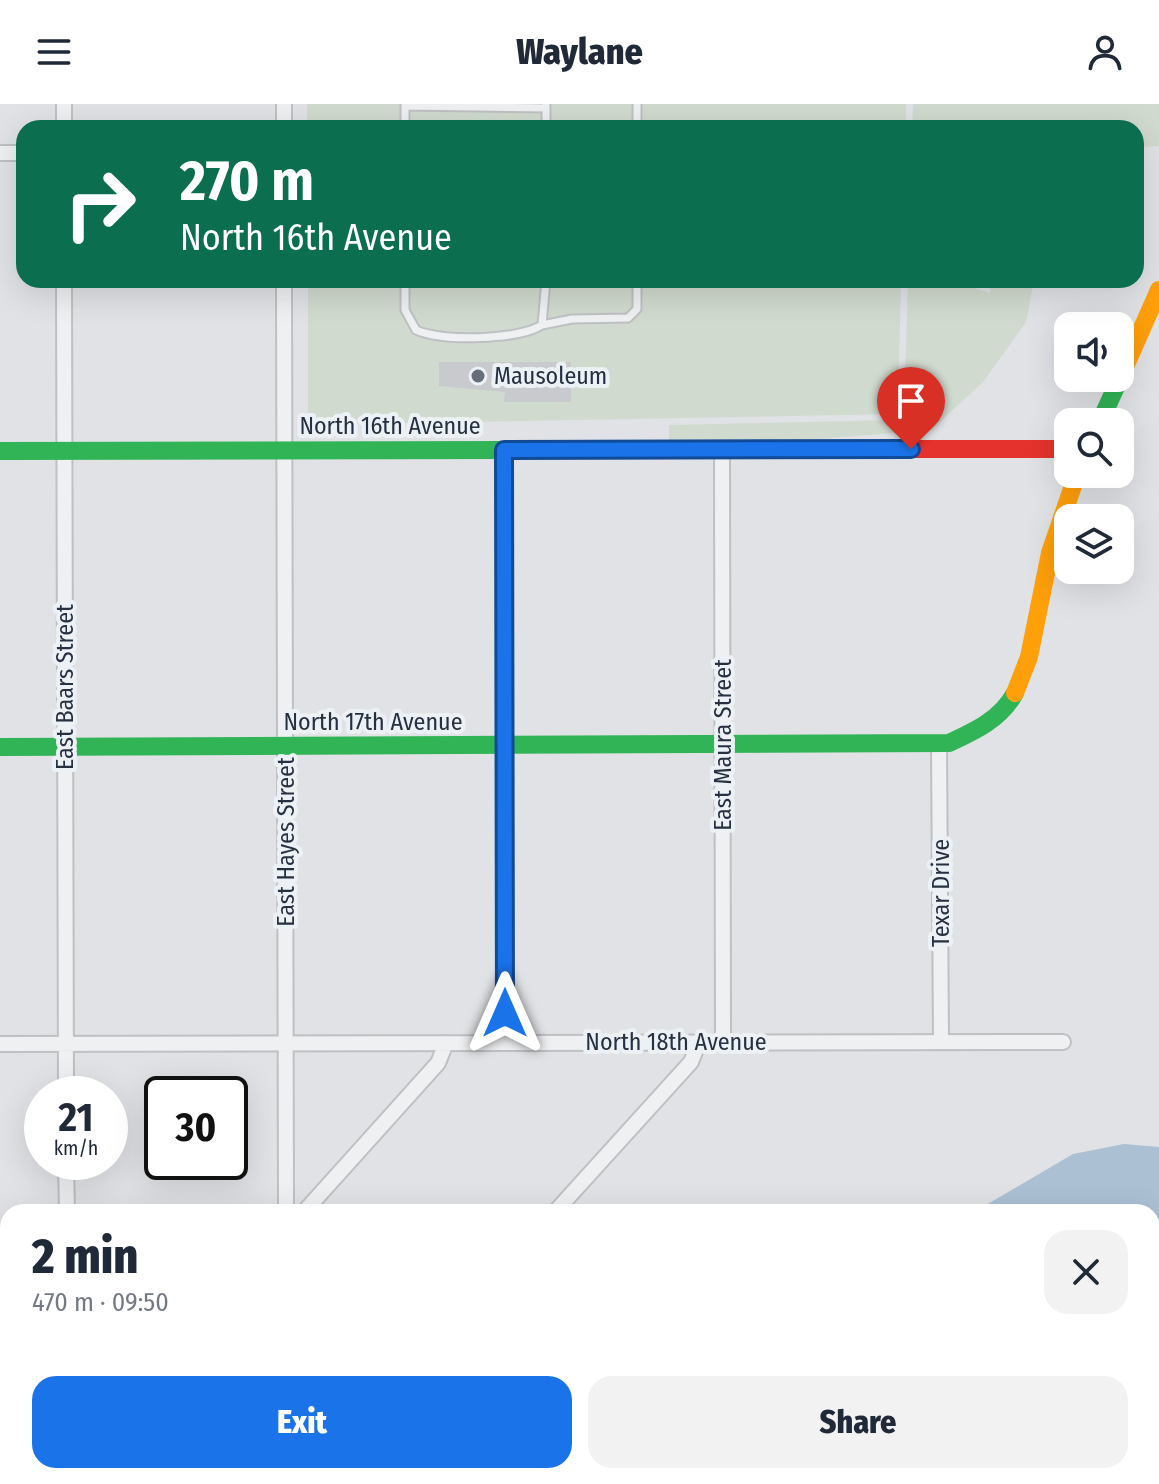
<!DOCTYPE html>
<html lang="en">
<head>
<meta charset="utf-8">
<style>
	:root { --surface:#fff; --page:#f2f2f3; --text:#1f2937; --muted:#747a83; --accent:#1a73e8 }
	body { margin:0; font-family:"Fira Sans Condensed",sans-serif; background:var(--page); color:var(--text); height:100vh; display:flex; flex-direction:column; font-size:30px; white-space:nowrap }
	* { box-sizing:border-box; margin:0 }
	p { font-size:26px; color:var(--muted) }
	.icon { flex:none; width:44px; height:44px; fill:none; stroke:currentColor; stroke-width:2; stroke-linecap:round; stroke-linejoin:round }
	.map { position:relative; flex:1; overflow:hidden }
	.side { position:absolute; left:0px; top:1100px; width:1160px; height:280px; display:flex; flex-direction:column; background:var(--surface); border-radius:24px 24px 0 0; box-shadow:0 8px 32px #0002 }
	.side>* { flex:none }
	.banner { position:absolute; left:16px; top:16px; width:1128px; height:168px; border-radius:24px; box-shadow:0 8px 32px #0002; background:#0b6e4f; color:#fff; overflow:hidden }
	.buttons { position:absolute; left:1054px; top:208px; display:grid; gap:16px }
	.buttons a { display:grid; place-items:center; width:80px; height:80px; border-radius:16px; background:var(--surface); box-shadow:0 8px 32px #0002; font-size:40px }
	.speed { position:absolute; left:24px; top:972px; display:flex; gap:16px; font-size:40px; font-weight:700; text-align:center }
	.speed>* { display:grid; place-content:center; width:104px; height:104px; border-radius:50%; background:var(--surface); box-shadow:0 8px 32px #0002; line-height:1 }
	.speed small { font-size:20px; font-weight:400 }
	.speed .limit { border:4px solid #111; border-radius:12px; background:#fff; color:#111 }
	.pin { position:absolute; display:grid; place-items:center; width:68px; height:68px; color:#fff; margin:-82px -34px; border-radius:50% 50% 50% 0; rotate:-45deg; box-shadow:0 0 8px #0007 }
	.pin .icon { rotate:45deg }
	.me { position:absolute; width:88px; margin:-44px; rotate:0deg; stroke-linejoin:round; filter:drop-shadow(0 0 6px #0008) }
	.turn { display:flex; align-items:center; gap:28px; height:168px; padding:0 32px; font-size:36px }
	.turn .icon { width:104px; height:104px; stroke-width:2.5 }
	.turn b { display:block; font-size:56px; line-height:68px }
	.round { display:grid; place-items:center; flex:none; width:84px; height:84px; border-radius:24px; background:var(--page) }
	.headline { display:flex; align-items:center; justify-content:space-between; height:136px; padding:0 32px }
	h1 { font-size:48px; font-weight:800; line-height:60px }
	.primary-button { display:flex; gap:16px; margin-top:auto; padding:16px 32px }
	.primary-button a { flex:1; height:92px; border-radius:24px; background:var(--accent); color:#fff; font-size:32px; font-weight:800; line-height:92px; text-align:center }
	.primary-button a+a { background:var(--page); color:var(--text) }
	header { display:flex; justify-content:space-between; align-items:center; height:104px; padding:0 32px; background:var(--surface); font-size:36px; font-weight:800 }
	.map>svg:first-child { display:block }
	.green { fill:#d1dacf }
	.water { fill:#abc0d3 }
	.building { fill:#c8cacd }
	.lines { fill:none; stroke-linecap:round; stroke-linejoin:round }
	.lane-casing { stroke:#bec0c3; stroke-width:11 }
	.street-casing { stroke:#bec0c3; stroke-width:18 }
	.lane { stroke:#eff0f2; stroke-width:7 }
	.street { stroke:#eff0f2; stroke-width:14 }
	.fast { stroke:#30b455; stroke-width:18 }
	.slow { stroke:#ff9f0a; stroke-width:18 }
	.jam { stroke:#e5322d; stroke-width:18 }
	.route-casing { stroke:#114b97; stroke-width:20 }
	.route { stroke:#1a73e8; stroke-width:14 }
	.poi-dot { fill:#666e7a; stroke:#ecf1f6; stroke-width:3 }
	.labels { text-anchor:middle; stroke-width:8; stroke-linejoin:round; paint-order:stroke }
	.poi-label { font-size:24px; fill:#253040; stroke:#ecf1f6; text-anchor:start }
	.street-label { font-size:24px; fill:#253040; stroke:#ecf1f6 }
</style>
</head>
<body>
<header><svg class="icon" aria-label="menu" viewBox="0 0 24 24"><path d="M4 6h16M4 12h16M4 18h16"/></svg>Waylane<svg class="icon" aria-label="person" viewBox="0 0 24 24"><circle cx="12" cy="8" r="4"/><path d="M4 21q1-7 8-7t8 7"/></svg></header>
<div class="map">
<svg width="1159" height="1380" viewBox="0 0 1159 1380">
	<rect width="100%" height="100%" fill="#e0e2e5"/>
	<path class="green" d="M 307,0 L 906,0 L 906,24 L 307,24 Z
		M 913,0 L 1159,0 L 1159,42 L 1136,43 L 1136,24 L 912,24 Z
		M 308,176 L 901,176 L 898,310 L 308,321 Z
		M 908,176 L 951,176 L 990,189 L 991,176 L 1034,176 L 1026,218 L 983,278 L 931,326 L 782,338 L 669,338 L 669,321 L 898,316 L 904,310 Z"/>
	<path class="water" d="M 1124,1040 L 1159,1043 L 1159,1380 L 622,1380 L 636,1372 L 1152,1372 L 1152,1108 L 974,1108 L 1073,1050 Z"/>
	<path class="building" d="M 439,258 L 571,258 L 571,298 L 504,298 L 505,288 L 439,282 Z"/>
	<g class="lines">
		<defs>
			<path id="lane" d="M 405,2 L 546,4
				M 405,24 L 405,0
				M 546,24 L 546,2
				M 637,24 L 637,0
				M 405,176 L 405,206 L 416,226 C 443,238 518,236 542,221 L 546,176
				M 542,221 L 572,215 L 628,214 L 637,205 L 637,176"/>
			<path id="street" d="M 64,24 L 64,0
				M 284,24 L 284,0
				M 0,49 L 24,49
				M 64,176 L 66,990
				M 284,176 L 286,1108
				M 722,345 L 723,938
				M 504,346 L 505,938
				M 939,641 L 941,937
				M 0,940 L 1063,938
				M 66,1058 L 67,1108
				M 304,1108 L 438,959 L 446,939
				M 555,1108 L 691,958 L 699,938
				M 0,1237 L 8,1237
				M 55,1380 L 62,1372
				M 308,1380 L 315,1372"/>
		</defs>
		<use href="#lane" class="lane-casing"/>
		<use href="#street" class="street-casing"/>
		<use href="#lane" class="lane"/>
		<use href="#street" class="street"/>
		<path class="fast" d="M 1100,318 L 1120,274
			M 0,347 L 549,346
			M 0,643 L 949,639 C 975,627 1001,615 1015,589"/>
		<path class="slow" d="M 1120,274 L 1159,186
			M 549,346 L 828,345
			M 1015,589 L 1029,553 L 1050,449 L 1077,370"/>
		<path class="jam" d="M 828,345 L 1068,345"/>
	</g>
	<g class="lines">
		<defs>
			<path id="route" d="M 505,909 L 504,346 L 911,345"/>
		</defs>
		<use href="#route" class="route-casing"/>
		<use href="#route" class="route"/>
	</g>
	<circle class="poi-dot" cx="478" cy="272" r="8"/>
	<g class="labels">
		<g class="poi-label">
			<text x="494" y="280">Mausoleum</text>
		</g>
		<g class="street-label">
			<text x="390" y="330">North 16th Avenue</text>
			<text transform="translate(65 583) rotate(-90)" y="8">East Baars Street</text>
			<text x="373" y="626">North 17th Avenue</text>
			<text transform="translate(723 641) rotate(-90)" y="8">East Maura Street</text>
			<text transform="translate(286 738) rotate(-90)" y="8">East Hayes Street</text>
			<text transform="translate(941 789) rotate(-90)" y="8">Texar Drive</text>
			<text x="676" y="946">North 18th Avenue</text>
		</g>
	</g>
</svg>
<div class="buttons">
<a><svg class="icon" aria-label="sound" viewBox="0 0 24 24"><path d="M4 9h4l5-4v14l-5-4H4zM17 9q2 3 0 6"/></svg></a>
<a><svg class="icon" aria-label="search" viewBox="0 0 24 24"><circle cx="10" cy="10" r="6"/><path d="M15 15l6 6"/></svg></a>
<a><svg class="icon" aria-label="layers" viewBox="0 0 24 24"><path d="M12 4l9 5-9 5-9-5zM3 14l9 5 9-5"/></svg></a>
</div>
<div class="speed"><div>21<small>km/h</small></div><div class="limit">30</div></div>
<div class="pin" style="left:911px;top:345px;background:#d93025"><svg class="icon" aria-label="arrive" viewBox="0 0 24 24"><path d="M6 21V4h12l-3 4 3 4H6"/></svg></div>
<svg class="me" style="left:505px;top:909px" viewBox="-20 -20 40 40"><path d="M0-17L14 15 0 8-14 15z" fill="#1a73e8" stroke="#fff" stroke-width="4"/></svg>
<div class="banner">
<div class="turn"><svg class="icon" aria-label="right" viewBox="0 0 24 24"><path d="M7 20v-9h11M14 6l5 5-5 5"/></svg><div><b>270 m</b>North 16th Avenue</div></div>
</div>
<section class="side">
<div class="headline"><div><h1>2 min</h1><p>470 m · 09:50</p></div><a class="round"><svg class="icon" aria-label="close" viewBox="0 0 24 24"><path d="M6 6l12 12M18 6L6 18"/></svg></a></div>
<div class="primary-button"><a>Exit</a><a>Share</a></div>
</section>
</div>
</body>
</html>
